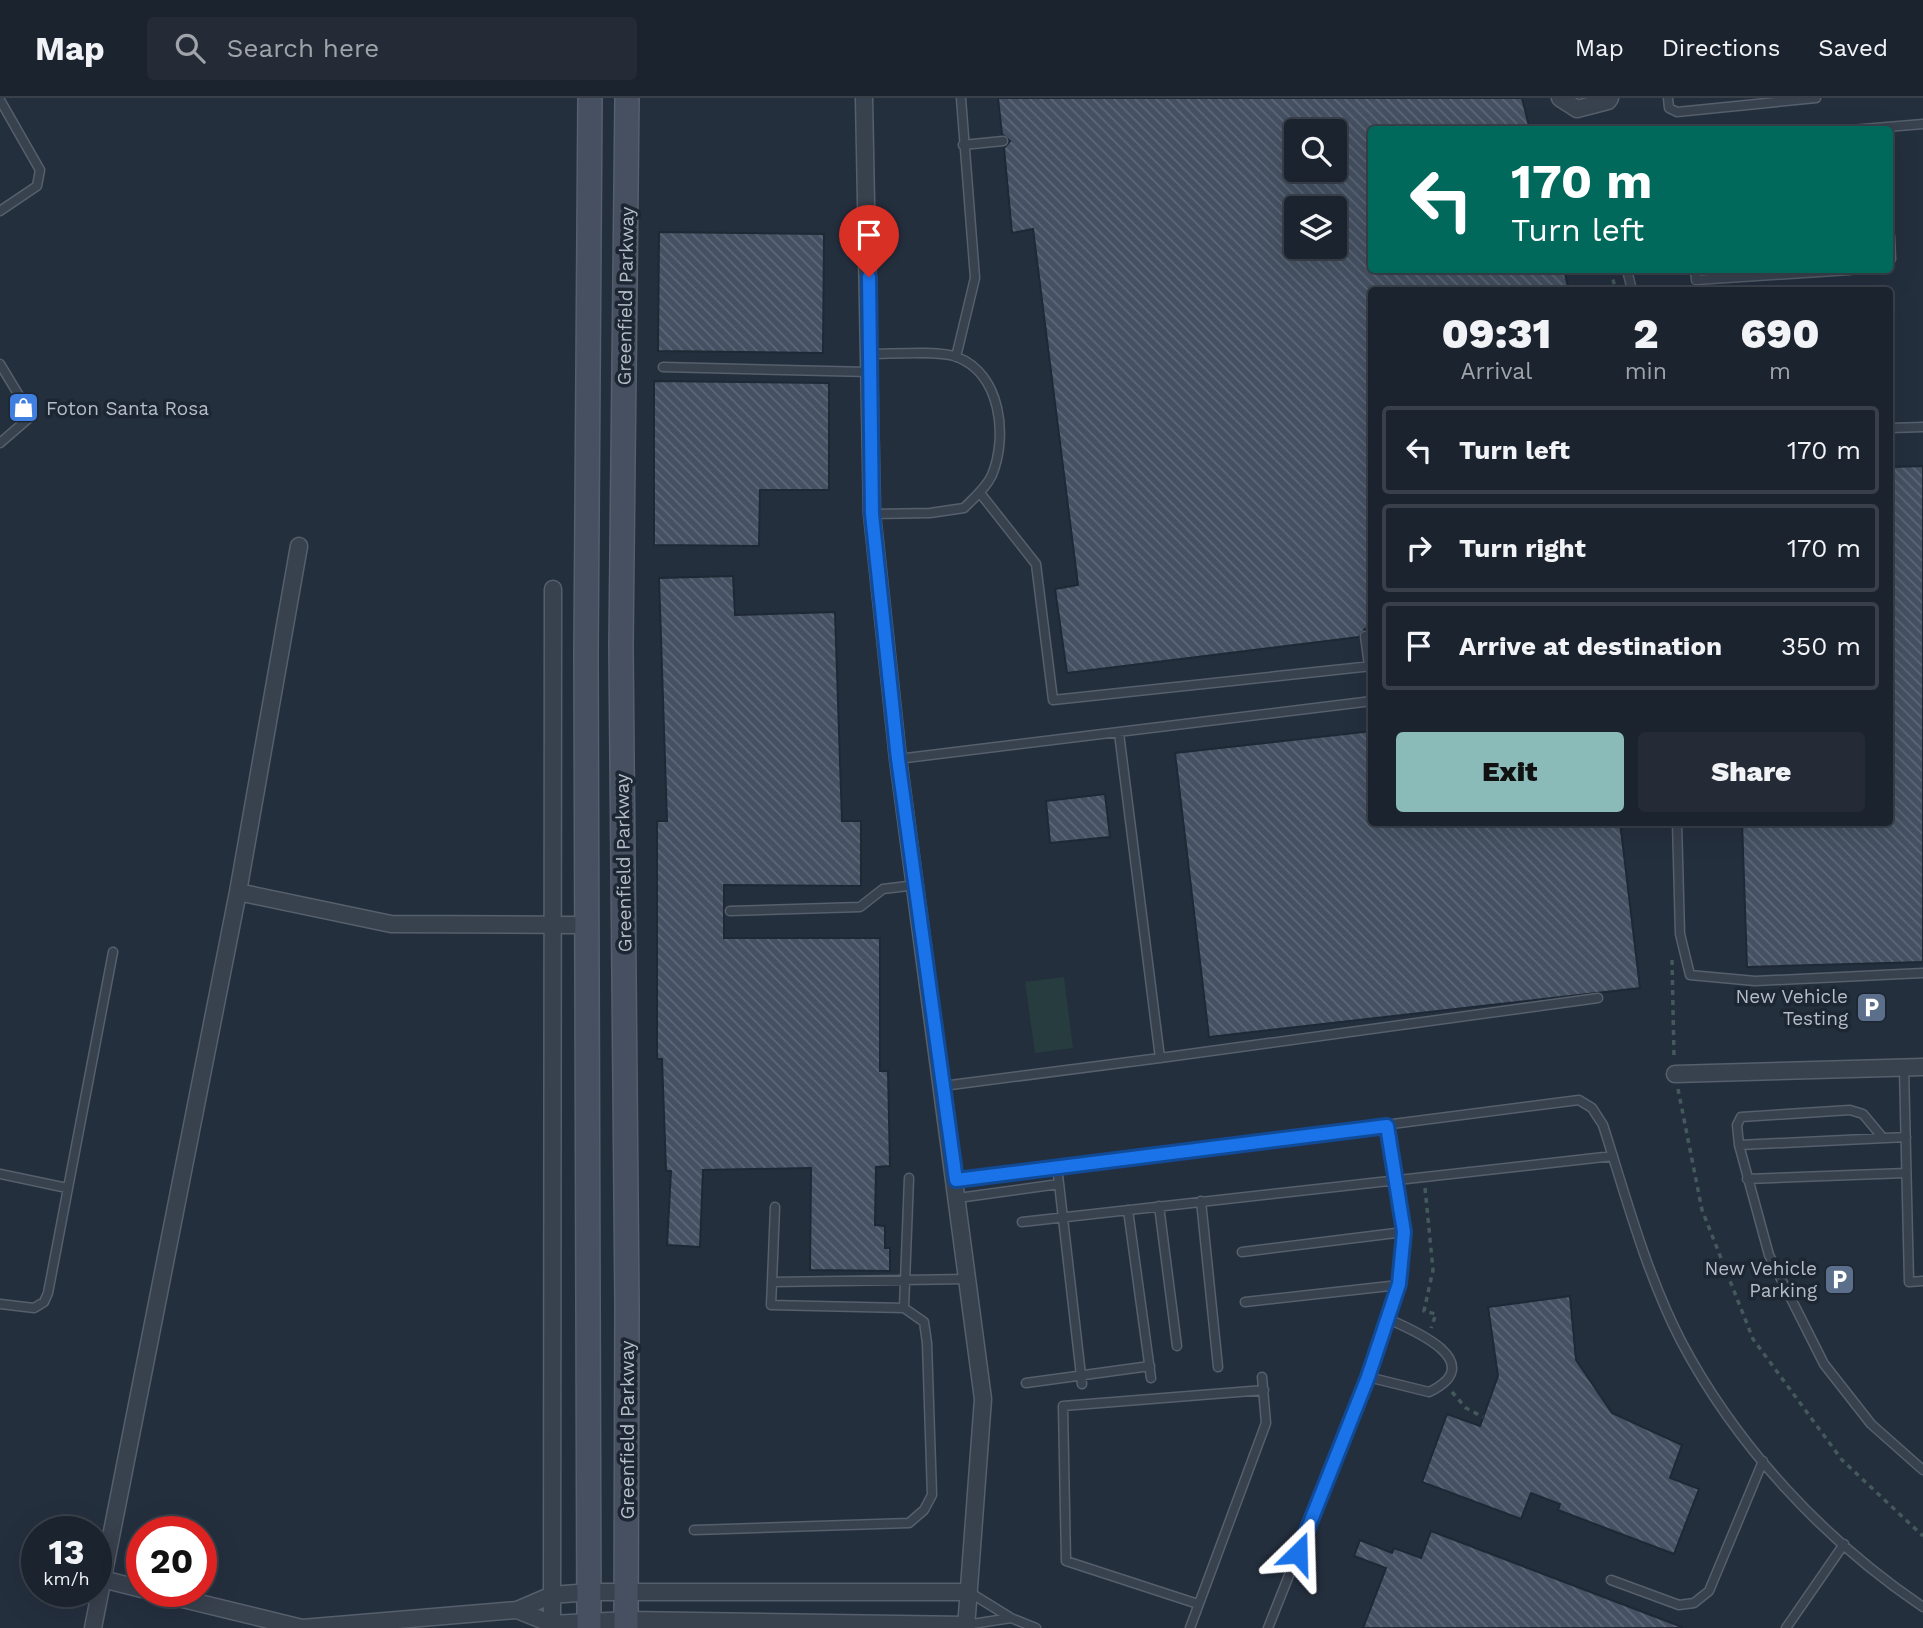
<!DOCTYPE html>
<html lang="en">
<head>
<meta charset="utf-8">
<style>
	:root { --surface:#1b232e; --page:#242b36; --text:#f1f3f6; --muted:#a0a4aa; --line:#39404a; --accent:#8bbbb9 }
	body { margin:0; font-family:"Work Sans",sans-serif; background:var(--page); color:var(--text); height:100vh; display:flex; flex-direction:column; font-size:26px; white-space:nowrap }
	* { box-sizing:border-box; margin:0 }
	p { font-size:23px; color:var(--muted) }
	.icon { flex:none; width:38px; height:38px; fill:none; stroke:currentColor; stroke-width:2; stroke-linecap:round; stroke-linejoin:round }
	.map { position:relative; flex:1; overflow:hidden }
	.drawer { position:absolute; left:1368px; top:189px; width:525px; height:539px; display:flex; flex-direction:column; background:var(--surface); border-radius:7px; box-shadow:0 7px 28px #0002,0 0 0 2px var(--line) }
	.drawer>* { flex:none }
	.hud { position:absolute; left:1368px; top:28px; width:525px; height:147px; border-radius:7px; box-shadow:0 7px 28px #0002,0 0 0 2px var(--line); background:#00695c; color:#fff; overflow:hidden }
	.fabs { position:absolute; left:1284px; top:21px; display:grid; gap:14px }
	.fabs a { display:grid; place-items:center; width:63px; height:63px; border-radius:7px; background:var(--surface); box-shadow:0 7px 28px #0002,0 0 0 2px var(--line); font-size:35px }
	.speed { position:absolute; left:21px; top:1418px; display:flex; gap:14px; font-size:35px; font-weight:700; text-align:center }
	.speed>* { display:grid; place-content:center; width:91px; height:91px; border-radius:50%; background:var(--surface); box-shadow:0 7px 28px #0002,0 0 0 2px var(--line); line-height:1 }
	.speed small { font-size:18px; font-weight:400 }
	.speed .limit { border:10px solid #d22; background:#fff; color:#111 }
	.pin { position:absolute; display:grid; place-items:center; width:60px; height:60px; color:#fff; margin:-72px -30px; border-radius:50% 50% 50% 0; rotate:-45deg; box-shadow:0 0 7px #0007 }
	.pin .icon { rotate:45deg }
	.me { position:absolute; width:77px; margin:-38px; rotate:22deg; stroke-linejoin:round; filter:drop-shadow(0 0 5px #0008) }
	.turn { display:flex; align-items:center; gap:24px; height:147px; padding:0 28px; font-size:32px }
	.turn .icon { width:91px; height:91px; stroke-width:2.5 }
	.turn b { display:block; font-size:49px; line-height:60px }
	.eta { display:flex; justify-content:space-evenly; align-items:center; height:119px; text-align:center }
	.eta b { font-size:42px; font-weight:800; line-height:49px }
	.cta { display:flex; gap:14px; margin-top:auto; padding:14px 28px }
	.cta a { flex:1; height:80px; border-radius:7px; background:var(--accent); color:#111; font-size:28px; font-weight:800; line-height:80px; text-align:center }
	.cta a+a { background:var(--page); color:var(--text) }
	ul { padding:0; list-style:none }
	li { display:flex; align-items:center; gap:21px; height:88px; margin:0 14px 10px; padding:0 14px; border:4px solid var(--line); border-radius:7px }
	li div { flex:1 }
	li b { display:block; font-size:26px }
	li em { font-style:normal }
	header { display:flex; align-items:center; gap:42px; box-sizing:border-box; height:98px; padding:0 35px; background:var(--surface); border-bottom:2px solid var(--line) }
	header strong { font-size:33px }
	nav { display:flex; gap:38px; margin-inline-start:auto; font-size:24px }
	.search { width:490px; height:63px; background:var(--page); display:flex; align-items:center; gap:18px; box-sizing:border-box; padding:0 24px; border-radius:7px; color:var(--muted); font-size:26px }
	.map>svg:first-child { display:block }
	.green { fill:#263c3f }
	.building { fill:url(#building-back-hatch); stroke:#1f2835; stroke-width:2; fill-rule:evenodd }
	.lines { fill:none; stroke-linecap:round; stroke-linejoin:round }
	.service-casing { stroke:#565f6c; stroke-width:11 }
	.minor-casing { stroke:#565f6c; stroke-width:19 }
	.secondary-casing { stroke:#565f6c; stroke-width:26 }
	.path { stroke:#44595c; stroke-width:3.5; stroke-dasharray:5 5; stroke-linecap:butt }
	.service { stroke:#38414e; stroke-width:8 }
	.minor { stroke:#38414e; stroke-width:16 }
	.secondary { stroke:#465061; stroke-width:23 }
	.route-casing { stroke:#114b97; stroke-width:18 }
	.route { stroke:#1a73e8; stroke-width:12 }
	.labels { text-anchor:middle; stroke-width:7; stroke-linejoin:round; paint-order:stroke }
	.street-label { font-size:19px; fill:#b4bcc9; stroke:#1d2633 }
	.poi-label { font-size:19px; fill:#b4bcc9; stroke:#1d2633; text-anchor:end }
</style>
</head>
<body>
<header>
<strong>Map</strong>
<div class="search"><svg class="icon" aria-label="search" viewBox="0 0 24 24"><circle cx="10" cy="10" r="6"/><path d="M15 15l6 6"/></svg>Search here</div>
<nav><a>Map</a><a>Directions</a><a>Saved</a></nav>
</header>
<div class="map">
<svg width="1923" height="1530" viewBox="0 0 1923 1530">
	<defs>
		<pattern id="building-back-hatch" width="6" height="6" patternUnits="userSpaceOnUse" patternTransform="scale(1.75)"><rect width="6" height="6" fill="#455162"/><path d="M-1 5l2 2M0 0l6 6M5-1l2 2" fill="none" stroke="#5d6877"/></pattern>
	</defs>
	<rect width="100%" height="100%" fill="#242f3e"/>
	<path class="green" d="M 1064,879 L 1073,950 L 1035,955 L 1025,884 Z"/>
	<path class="building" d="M 998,0 L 1522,0 L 1530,32 L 1372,32 L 1372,172 L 1564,172 L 1569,192 L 1372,192 L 1372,537 L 1365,531 L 1359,539 L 1067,575 L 1055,491 L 1078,487 L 1033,131 L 1012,135 L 1004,50 L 1010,43 L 1002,36 ZM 1297,33 L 1335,33 L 1335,72 L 1297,72 ZM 1297,110 L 1335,110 L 1335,149 L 1297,149 Z
		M 659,134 L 824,136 L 823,255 L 658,253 Z
		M 654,283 L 829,285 L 829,392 L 760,392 L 759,448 L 654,447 Z
		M 1923,368 L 1923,864 L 1747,869 L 1742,724 L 1890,724 L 1890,369 Z
		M 733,478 L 735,517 L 835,514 L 842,723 L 861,723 L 861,788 L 724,787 L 724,840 L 880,840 L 880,973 L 888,973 L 890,1068 L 876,1069 L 875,1127 L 885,1128 L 885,1150 L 890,1150 L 890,1173 L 810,1172 L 811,1070 L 703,1072 L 700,1149 L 667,1147 L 671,1073 L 666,1073 L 662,961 L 657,961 L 657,723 L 667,723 L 659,480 Z
		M 1372,633 L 1372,724 L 1620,724 L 1640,890 L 1209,939 L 1175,655 Z
		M 1105,696 L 1110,739 L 1050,745 L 1046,703 Z
		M 1570,1198 L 1576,1262 L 1612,1315 L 1682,1347 L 1670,1380 L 1699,1391 L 1674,1456 L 1558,1412 L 1560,1406 L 1531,1395 L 1521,1421 L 1422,1384 L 1447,1316 L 1480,1328 L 1498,1278 L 1488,1209 Z
		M 1431,1433 L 1682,1529 L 1682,1530 L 1363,1530 L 1386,1470 L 1354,1458 L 1360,1442 L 1392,1455 L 1394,1450 L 1421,1460 Z"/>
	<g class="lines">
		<defs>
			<path id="service" d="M 1668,0 L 1669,10 L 1677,14 L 1816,0
				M 0,2 L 40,72 L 37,88 L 0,113
				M 1851,32 L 1923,26
				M 963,47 L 1003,43
				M 1890,138 L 1891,161
				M 1627,172 L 1632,192
				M 1695,172 L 1696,182 L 1850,172
				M 871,256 C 891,256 940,252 957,259 C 1001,276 1008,338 992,377 C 986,390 974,400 964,410 L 930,415 L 872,416
				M 956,259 L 975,180 L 961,0
				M 0,266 L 29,314 L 29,320 L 0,345
				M 663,269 L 870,274
				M 1890,330 L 1923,329
				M 980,395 L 1036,466 L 1053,602 L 1372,568
				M 1365,538 L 1369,568
				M 1119,635 L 1160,960 L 1598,900
				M 898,661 L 1372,603
				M 1677,724 L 1680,836 L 1690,877 L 1755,883 L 1923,875
				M 730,813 L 860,809 L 883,791 L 916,787
				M 1904,970 L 1909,1184 L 1923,1183
				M 943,988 L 1160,960
				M 1883,1040 L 1863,1016 L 1850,1012 L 1741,1019 L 1737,1027 L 1739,1047 L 1906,1039
				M 1739,1047 L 1769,1157 L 1824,1266 L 1871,1326 L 1923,1372
				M 1057,1068 L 1082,1286
				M 0,1076 L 67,1090
				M 1747,1081 L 1906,1075
				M 956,1082 L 1579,1002 L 1592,1010 L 1603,1027 C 1626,1099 1646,1175 1681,1243 C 1737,1349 1824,1442 1923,1509
				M 958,1100 L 1059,1086
				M 1201,1103 L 1218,1269
				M 1159,1108 L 1177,1248
				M 775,1109 L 772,1184 L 968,1181
				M 1128,1112 L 1151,1280
				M 1022,1124 L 1613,1058
				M 1242,1154 L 1404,1134
				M 772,1184 L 771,1207 L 904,1210 L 909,1080
				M 1245,1204 L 1399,1187
				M 0,1206 L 34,1210 L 44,1204 L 48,1195 L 113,854
				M 1368,1279 L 1429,1294 C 1489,1265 1416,1233 1388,1221
				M 1026,1285 L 1150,1268
				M 694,1432 L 909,1425 L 924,1412 L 932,1397 L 927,1245 L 924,1224 L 904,1210
				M 1611,1482 L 1679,1507 L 1694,1505 L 1709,1493 L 1763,1363
				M 969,1494 L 1011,1520 L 1036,1530
				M 1198,1506 L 1066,1463 L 1063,1308 L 1264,1292
				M 966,1527 L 1011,1520
				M 1190,1530 L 1266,1325 L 1262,1279
				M 1268,1530 L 1368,1279 L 1399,1187 L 1404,1134 L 1387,1029
				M 1786,1530 L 1844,1446"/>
			<path id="minor" d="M 864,0 L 872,416 L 898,661 L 983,1301 L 966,1530
				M 1560,0 L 1577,11 L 1608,3 L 1610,0
				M 238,794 L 391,826 L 587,827
				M 1675,976 L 1923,969
				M 102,1481 L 142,1491
				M 150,1493 L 302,1530 L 517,1512 L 552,1497 L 590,1494 L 969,1494
				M 517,1512 L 552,1526 L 627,1522 L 966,1527
				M 93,1530 L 238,794 L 299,448
				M 552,1530 L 553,491"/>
			<path id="secondary" d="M 589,1530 L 586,555 L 590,0
				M 626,1530 L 627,1208 L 621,548 L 627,0"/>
		</defs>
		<use href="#service" class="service-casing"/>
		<use href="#minor" class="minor-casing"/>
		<use href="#secondary" class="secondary-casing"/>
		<path class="path" d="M 1610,172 L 1616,192
			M 1672,862 L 1674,959
			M 1678,991 L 1702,1112 L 1753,1241 L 1842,1362 L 1923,1438
			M 1425,1090 L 1433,1172 L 1424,1213 L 1436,1216 L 1431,1230
			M 1452,1294 L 1466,1310 L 1483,1319"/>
		<use href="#service" class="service"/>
		<use href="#minor" class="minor"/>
		<use href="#secondary" class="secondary"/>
	</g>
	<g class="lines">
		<defs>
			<path id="route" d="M 869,179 L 872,416 L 898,661 L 956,1082 L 1387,1028 L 1404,1134 L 1399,1186 L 1368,1279 L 1298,1455"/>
		</defs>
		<use href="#route" class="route-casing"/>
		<use href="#route" class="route"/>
	</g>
	<defs>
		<symbol id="shop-square" viewBox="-11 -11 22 22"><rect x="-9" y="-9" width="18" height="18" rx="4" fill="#3f7fe0" stroke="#1d2633"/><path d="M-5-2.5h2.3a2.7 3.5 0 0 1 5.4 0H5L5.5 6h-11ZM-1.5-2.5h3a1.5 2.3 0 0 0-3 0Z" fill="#fff"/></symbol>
		<symbol id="parking-square" viewBox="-11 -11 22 22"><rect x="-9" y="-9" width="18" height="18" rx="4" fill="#5c6f8a" stroke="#1d2633"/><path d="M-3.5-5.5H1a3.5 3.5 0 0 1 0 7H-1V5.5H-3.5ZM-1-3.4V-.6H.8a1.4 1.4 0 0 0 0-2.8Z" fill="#fff"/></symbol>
	</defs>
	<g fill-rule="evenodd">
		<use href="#shop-square" x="6" y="292" width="35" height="35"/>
		<use href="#parking-square" x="1854" y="892" width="35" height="35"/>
		<use href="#parking-square" x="1822" y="1164" width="35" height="35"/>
	</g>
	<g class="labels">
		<g class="street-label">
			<text transform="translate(625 198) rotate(-89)" y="7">Greenfield Parkway</text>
			<text transform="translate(623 765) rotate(-91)" y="7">Greenfield Parkway</text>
			<text transform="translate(627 1332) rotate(-90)" y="7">Greenfield Parkway</text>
		</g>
		<g class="poi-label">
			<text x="46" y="317" text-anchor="start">Foton Santa Rosa</text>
			<text x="1848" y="905">New Vehicle<tspan x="1848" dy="22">Testing</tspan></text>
			<text x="1817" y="1177">New Vehicle<tspan x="1817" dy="22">Parking</tspan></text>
		</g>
	</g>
</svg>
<div class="fabs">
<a><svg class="icon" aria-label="search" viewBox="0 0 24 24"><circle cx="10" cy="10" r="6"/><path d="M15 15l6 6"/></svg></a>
<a><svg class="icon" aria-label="layers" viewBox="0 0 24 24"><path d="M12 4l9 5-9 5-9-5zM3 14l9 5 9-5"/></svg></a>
</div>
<div class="speed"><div>13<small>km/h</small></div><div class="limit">20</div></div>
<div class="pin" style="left:869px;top:179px;background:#d93025"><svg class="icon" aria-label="arrive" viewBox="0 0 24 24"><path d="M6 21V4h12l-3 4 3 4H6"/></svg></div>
<svg class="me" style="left:1298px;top:1455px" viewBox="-20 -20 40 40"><path d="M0-17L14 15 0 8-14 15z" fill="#1a73e8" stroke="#fff" stroke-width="4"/></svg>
<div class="hud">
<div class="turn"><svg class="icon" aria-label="left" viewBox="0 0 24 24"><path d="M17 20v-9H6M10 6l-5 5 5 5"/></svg><div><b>170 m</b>Turn left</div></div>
</div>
<section class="drawer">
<div class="eta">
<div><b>09:31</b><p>Arrival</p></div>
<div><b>2</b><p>min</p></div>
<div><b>690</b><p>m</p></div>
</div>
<ul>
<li><svg class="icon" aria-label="left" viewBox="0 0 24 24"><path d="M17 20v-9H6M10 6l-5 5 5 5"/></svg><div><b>Turn left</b></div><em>170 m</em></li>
<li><svg class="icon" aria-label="right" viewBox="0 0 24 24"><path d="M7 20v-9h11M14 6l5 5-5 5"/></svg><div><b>Turn right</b></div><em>170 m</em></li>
<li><svg class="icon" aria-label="arrive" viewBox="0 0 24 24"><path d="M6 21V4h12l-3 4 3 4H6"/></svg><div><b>Arrive at destination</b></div><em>350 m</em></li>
</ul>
<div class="cta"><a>Exit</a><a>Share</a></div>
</section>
</div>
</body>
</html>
